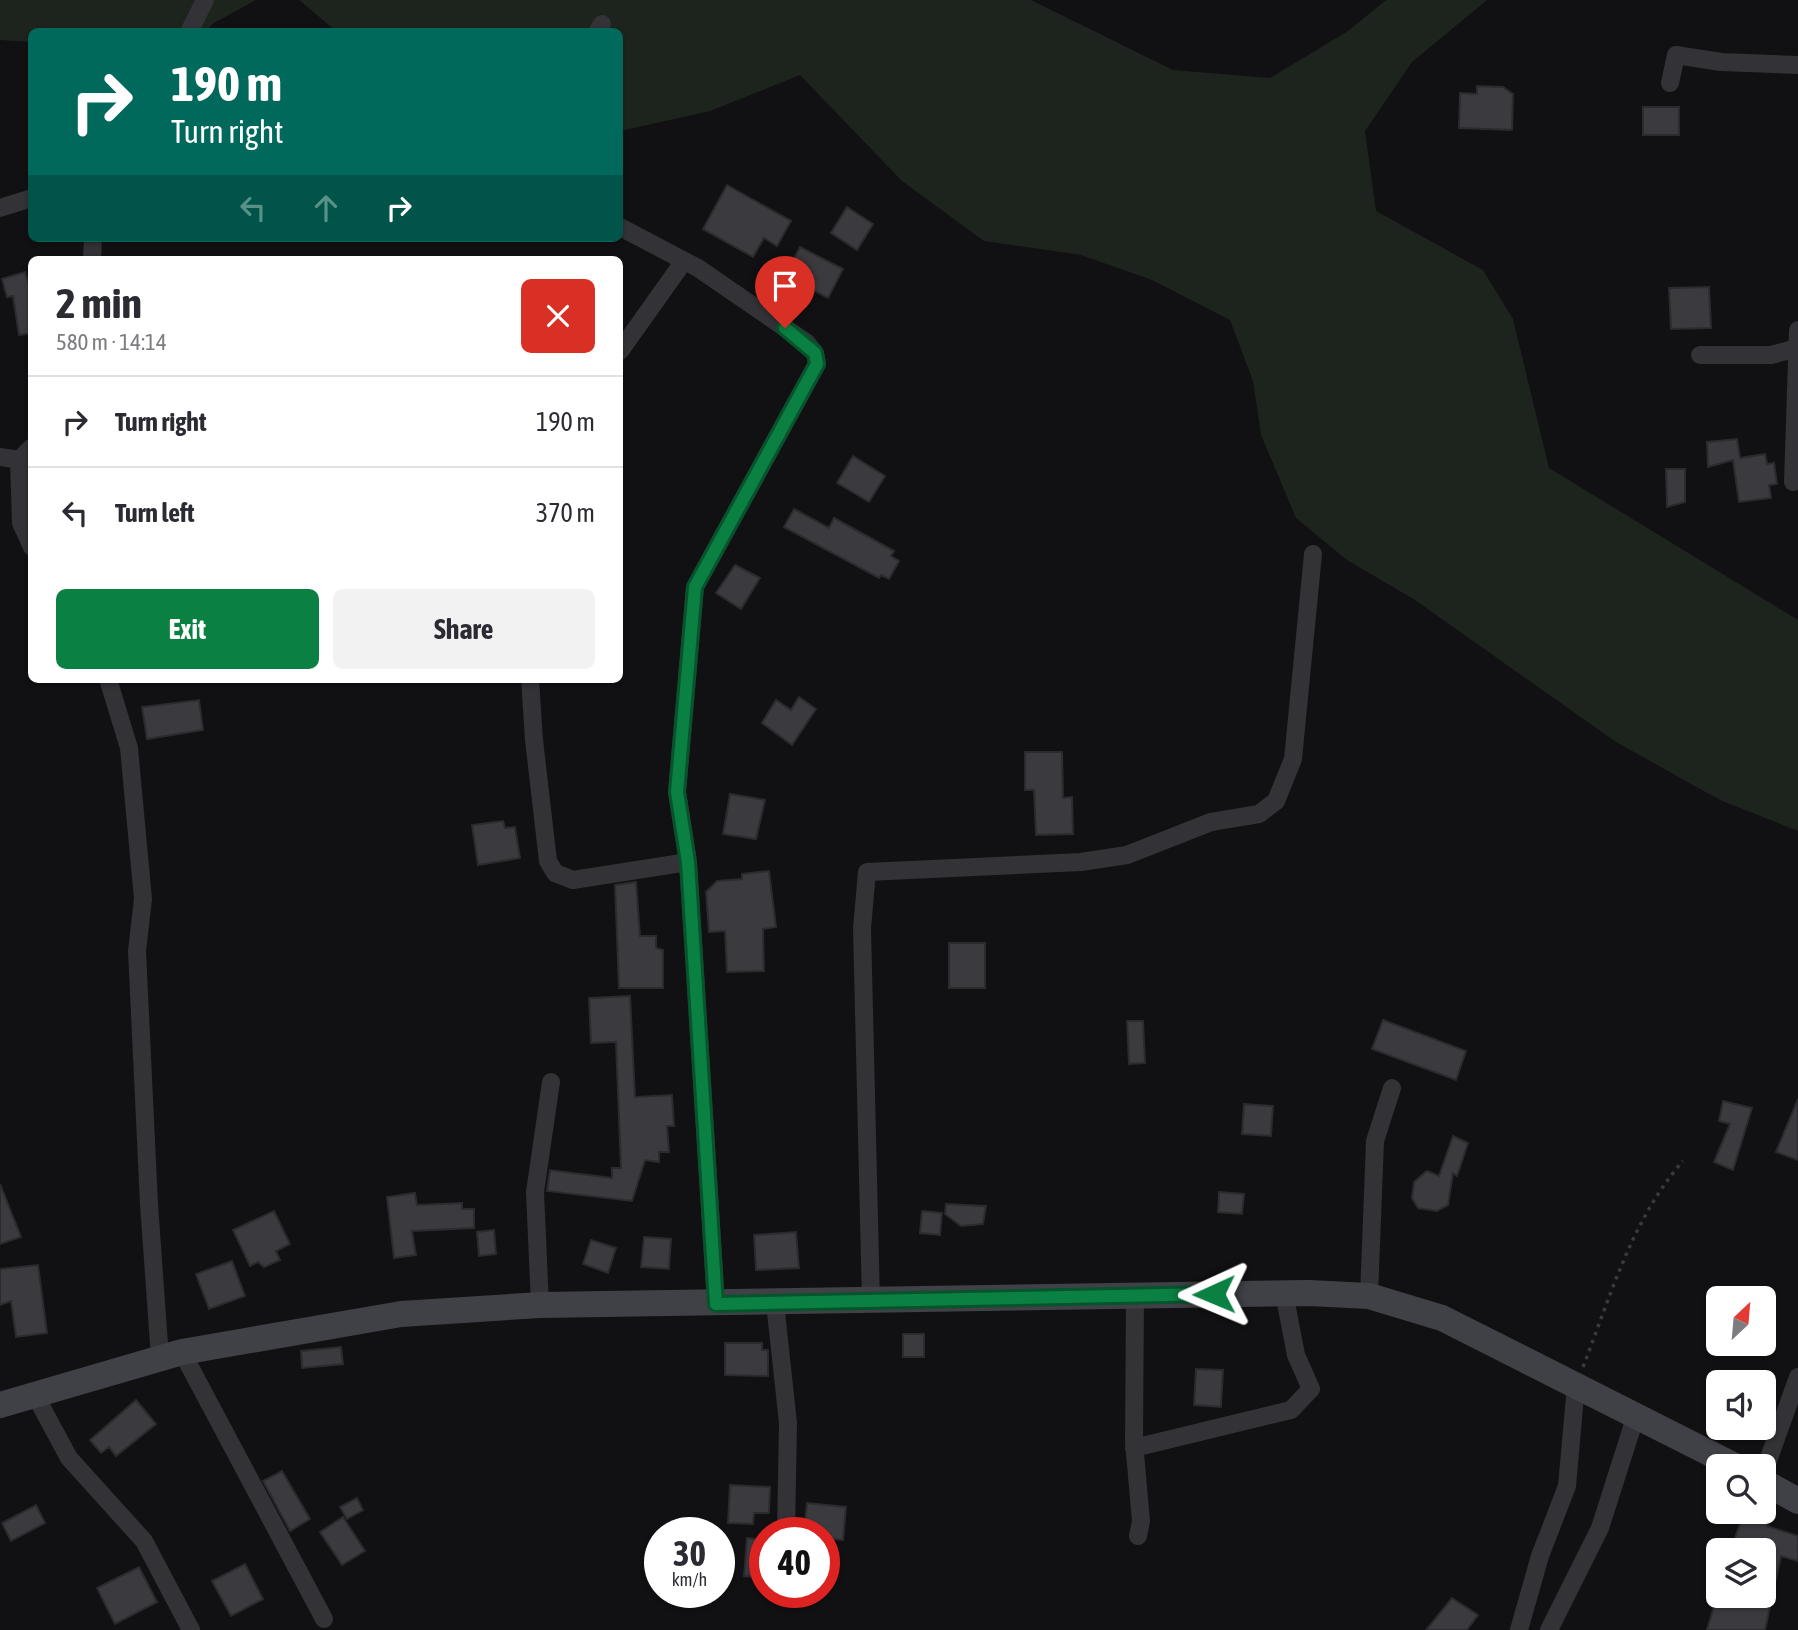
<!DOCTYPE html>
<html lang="en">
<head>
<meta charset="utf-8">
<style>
	:root { --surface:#fff; --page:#f2f2f3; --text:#2b2b33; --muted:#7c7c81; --line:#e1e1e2; --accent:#0b8043 }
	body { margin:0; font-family:"Asap Condensed",sans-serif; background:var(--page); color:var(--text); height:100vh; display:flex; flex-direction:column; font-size:26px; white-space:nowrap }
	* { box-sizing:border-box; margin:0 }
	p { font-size:23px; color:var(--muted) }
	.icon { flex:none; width:38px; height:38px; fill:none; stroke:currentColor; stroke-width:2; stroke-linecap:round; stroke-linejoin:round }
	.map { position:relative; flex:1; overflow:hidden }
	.drawer { position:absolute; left:28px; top:256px; width:595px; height:427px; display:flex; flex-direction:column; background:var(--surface); border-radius:10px; box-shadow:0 2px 5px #0004 }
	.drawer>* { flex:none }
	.top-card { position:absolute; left:28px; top:28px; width:595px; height:214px; border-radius:10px; box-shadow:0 2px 5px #0004; background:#00695c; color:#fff; overflow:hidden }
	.needle { width:46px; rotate:26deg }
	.tools { position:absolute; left:1706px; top:1286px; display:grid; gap:14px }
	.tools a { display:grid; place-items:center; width:70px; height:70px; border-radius:10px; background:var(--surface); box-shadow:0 2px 5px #0004; font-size:35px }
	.speed { position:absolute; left:644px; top:1517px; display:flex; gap:14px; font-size:35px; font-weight:700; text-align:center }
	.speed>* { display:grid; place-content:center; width:91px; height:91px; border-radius:50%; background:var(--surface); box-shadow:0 2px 5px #0004; line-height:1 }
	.speed small { font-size:18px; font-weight:400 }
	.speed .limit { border:10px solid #d22; background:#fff; color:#111 }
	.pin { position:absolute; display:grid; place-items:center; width:60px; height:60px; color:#fff; margin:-72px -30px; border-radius:50% 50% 50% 0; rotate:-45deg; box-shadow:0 0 7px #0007 }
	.pin .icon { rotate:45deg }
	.me { position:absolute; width:77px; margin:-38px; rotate:269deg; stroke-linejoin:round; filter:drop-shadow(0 0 5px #0008) }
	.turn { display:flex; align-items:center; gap:24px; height:147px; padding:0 28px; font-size:32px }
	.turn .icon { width:91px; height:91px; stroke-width:2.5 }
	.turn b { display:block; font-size:49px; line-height:60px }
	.lanes { display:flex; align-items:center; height:66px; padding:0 28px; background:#0003; justify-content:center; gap:35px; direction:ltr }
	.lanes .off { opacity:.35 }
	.round { display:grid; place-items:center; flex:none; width:74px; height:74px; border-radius:10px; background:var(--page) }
	.headline { display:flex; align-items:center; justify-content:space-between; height:119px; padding:0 28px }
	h1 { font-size:42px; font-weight:700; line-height:52px }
	.cta { display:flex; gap:14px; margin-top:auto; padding:14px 28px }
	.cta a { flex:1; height:80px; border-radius:10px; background:var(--accent); color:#fff; font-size:28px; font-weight:700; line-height:80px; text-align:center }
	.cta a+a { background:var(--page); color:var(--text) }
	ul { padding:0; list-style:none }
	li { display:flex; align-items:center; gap:21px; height:91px; padding:0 28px; border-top:2px solid var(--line) }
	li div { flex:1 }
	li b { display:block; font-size:26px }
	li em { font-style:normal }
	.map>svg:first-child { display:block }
	.green { fill:#1d241e }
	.building { fill:#3b3a3f; stroke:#2b2a2e; stroke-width:2 }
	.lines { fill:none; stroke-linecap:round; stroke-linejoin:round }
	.path { stroke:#38393e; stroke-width:3.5; stroke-dasharray:3.5 5; stroke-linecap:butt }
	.street { stroke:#323237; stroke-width:18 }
	.secondary { stroke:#404147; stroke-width:26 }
	.route-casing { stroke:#07532c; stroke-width:18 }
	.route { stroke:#0b8043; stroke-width:12 }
</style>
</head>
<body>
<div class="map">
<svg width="1798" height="1630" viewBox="0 0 1798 1630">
	<rect width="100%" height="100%" fill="#111012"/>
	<path class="green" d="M 0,0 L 256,0 L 212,24 L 207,31 L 32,32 L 31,42 L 0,40 Z
		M 299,0 L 1031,0 L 1173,70 L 1270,78 L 1348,31 L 1386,0 L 1487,0 L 1412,62 L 1365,131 L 1376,211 L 1483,270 L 1513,319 L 1549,468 L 1798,620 L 1798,831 L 1720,800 L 1616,742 L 1415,600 L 1347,560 L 1296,518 L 1261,435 L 1253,381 L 1230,320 L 1152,280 L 1081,255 L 984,241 L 902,181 L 800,75 L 710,111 L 620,131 L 620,32 L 336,31 Z"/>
	<path class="building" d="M 1477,86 L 1503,87 L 1513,94 L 1512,130 L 1459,128 L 1460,93 L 1477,94 Z
		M 1643,107 L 1679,107 L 1679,135 L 1643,135 Z
		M 727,185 L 791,221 L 777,246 L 764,238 L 753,257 L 703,229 Z
		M 847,207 L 873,224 L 857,250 L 831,233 Z
		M 800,247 L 843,269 L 828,298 L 785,276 Z
		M 25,272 L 32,295 L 32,333 L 19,335 L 13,296 L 7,297 L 2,279 Z
		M 1709,287 L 1711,328 L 1671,329 L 1669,288 Z
		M 1737,439 L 1740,458 L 1765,454 L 1767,464 L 1774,463 L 1777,484 L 1769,485 L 1771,498 L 1739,502 L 1733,460 L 1708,467 L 1707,442 Z
		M 853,456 L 885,476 L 869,502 L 837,483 Z
		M 1666,469 L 1685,469 L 1685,502 L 1667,507 Z
		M 794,509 L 829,528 L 834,518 L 894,551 L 891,556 L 899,561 L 889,579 L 881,575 L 879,578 L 784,527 Z
		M 735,565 L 760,578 L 741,609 L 716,593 Z
		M 799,697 L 816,709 L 792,745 L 762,723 L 776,700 L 791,710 Z
		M 199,700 L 203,730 L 147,739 L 142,707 Z
		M 1025,752 L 1062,752 L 1063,798 L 1072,797 L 1073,834 L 1036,835 L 1034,790 L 1025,790 Z
		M 730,794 L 765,800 L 756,839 L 723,834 Z
		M 503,821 L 505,828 L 515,827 L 520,858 L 478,865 L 472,825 Z
		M 769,871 L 776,927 L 763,929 L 764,971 L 727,972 L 725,931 L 709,932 L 706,892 L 717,881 L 742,879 L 742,874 Z
		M 636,882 L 640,936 L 656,936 L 656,948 L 663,950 L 663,988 L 619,988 L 615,885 Z
		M 949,943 L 985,943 L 985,988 L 949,988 Z
		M 630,996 L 635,1097 L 672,1095 L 674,1126 L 667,1126 L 669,1152 L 659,1152 L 659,1162 L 645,1160 L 632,1201 L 547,1191 L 550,1170 L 612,1178 L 612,1168 L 621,1168 L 616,1042 L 591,1043 L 589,998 Z
		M 1383,1020 L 1466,1051 L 1456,1080 L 1372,1049 Z
		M 1127,1021 L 1143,1021 L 1145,1063 L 1129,1064 Z
		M 1798,1099 L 1798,1160 L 1776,1152 Z
		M 1723,1101 L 1752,1108 L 1733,1170 L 1714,1162 L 1730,1124 L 1719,1121 Z
		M 1244,1104 L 1273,1106 L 1271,1136 L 1242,1134 Z
		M 1453,1136 L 1468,1143 L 1457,1176 L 1453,1173 L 1448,1205 L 1437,1211 L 1418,1208 L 1412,1198 L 1414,1182 L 1427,1171 L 1439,1176 Z
		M 0,1184 L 21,1237 L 0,1244 Z
		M 1219,1192 L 1244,1194 L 1242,1214 L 1218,1212 Z
		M 415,1193 L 417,1205 L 462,1203 L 462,1209 L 474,1209 L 474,1228 L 412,1231 L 416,1255 L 394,1258 L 387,1197 Z
		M 946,1204 L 986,1206 L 983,1224 L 961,1226 L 945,1214 Z
		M 274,1211 L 290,1244 L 276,1251 L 280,1260 L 264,1267 L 258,1262 L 250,1266 L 233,1230 Z
		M 922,1211 L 942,1213 L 940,1235 L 920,1233 Z
		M 494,1230 L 496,1254 L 479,1256 L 477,1232 Z
		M 796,1232 L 799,1268 L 756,1270 L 754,1235 Z
		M 644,1237 L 671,1239 L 669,1269 L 641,1267 Z
		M 591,1240 L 616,1248 L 608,1273 L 583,1264 Z
		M 232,1261 L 245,1296 L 209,1309 L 196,1274 Z
		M 38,1265 L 47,1333 L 16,1337 L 11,1301 L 0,1305 L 0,1269 Z
		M 903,1334 L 924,1334 L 924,1357 L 903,1357 Z
		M 725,1343 L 762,1343 L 762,1350 L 768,1350 L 768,1376 L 725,1375 Z
		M 341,1347 L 343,1364 L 302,1368 L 301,1351 Z
		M 1196,1369 L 1223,1370 L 1221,1407 L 1194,1405 Z
		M 136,1400 L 156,1424 L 116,1456 L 109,1447 L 101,1453 L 90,1440 Z
		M 282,1471 L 310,1519 L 290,1531 L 263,1481 Z
		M 730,1485 L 770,1487 L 769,1513 L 754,1513 L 753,1524 L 728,1523 Z
		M 357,1498 L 363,1510 L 347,1519 L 340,1507 Z
		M 807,1503 L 846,1507 L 843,1540 L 824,1538 L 824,1533 L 804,1533 Z
		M 36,1505 L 45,1523 L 11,1541 L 2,1523 Z
		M 1744,1512 L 1772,1512 L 1767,1526 L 1798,1536 L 1798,1561 L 1781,1556 L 1765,1630 L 1707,1630 L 1717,1596 L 1764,1596 L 1764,1550 L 1731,1550 Z
		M 343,1517 L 365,1551 L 342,1565 L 320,1532 Z
		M 747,1538 L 765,1540 L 765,1578 L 744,1576 Z
		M 245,1564 L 263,1599 L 231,1616 L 212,1581 Z
		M 139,1567 L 157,1602 L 115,1624 L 97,1588 Z
		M 1452,1598 L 1478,1615 L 1467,1630 L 1426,1630 Z"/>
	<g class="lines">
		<path class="path" d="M 1583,1367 C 1611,1295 1632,1219 1683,1161"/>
		<path class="street" d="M 189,32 L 205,0
			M 597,32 L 602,24
			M 1670,83 L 1676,55 L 1721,62 L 1798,65
			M 0,208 L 32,198
			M 620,227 L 698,268 L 807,343 L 815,353 L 817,364 L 695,587 L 677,792 L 688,862 L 716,1304
			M 92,259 L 93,238
			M 620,351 L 684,261
			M 1700,355 L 1771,355 L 1797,348
			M 0,457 L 19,460 L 32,447
			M 19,460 L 21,523 L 32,547
			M 1793,482 L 1798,330
			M 108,679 L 129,748 L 143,899 L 137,951 L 149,1204 L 160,1358
			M 530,679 L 534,740 L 548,861 L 555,873 L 573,880 L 688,862
			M 1135,1295 L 1134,1442 L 1141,1521 L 1138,1536
			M 1369,1296 L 1375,1141 L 1392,1088
			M 871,1302 L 862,928 L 867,872 L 1081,862 L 1127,855 L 1211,822 L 1259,814 L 1276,801 L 1293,759 L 1313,554
			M 775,1303 L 788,1423 L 786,1533
			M 540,1305 L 535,1192 L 551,1082
			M 182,1352 L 324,1619
			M 34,1393 L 69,1458 L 144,1541 L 191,1630
			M 1134,1448 L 1291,1410 L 1311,1389 L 1296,1355 L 1284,1293
			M 1764,1472 L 1798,1377
			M 1519,1630 L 1540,1556 L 1567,1486 L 1576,1385
			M 1549,1630 L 1600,1528 L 1636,1415"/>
		<path class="secondary" d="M 0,1405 L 182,1352 L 401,1314 L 540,1305 L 1309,1293 L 1369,1296 L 1442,1318 L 1735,1466
			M 1764,1482 L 1798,1501"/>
	</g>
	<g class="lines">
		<defs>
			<path id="route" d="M 785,328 L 815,353 L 817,364 L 695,587 L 677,792 L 688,862 L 716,1304 L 1214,1294"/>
		</defs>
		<use href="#route" class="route-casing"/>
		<use href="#route" class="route"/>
	</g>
</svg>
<div class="tools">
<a><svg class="needle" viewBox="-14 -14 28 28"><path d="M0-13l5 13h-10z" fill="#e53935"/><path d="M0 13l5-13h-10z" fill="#7c7c81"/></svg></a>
<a><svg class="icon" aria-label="sound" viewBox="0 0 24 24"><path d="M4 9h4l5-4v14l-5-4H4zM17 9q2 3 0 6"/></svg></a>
<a><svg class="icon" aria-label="search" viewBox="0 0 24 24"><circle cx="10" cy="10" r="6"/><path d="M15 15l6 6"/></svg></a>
<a><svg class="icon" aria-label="layers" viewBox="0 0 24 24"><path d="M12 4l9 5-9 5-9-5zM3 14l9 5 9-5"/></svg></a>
</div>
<div class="speed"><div>30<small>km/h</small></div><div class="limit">40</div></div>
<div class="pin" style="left:785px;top:328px;background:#d93025"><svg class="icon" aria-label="arrive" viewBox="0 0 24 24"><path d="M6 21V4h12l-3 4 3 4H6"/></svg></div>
<svg class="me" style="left:1214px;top:1294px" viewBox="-20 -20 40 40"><path d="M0-17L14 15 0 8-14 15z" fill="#0b8043" stroke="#fff" stroke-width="4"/></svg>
<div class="top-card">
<div class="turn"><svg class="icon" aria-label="right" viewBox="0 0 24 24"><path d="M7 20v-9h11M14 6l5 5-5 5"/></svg><div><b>190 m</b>Turn right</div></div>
<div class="lanes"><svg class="icon off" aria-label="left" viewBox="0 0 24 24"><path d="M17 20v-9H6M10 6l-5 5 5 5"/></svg><svg class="icon off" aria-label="ahead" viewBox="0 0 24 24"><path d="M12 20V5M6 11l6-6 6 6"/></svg><svg class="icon" aria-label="right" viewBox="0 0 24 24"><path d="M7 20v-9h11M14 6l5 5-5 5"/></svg></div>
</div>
<section class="drawer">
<div class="headline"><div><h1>2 min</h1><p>580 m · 14:14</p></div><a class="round" style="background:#d93025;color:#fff"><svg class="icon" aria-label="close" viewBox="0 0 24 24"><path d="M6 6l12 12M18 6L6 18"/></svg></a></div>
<ul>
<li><svg class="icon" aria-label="right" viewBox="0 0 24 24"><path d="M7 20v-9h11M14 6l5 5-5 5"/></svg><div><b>Turn right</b></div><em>190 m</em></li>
<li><svg class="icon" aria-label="left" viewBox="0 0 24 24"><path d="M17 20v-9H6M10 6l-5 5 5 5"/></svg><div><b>Turn left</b></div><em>370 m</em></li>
</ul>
<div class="cta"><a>Exit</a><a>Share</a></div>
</section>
</div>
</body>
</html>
